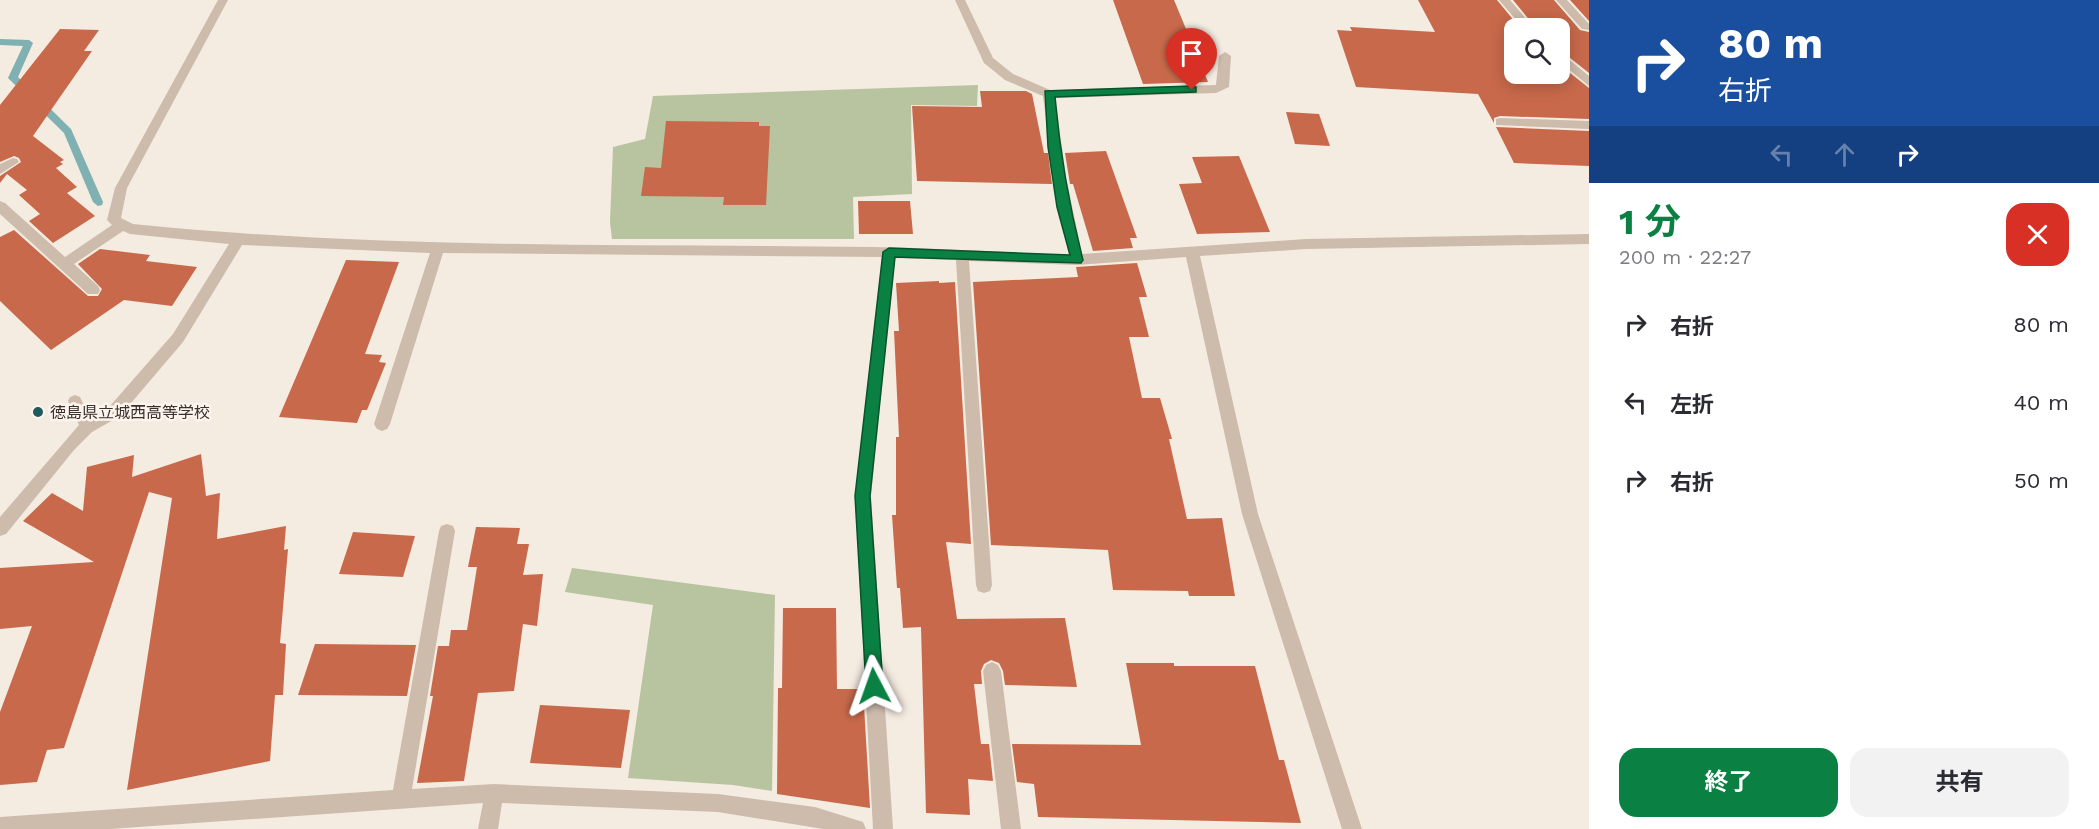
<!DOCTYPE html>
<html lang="ja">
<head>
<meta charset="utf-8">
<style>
	:root { --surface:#fff; --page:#f2f2f3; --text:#2b2b33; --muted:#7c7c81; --accent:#0b8043 }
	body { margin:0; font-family:"Work Sans","Noto Sans JP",sans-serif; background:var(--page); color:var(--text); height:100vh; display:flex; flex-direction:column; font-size:22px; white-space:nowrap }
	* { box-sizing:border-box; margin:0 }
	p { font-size:20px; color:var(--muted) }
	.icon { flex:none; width:33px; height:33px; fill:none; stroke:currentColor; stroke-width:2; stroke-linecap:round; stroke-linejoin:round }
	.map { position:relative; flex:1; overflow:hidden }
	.sheet { display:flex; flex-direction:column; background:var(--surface); width:510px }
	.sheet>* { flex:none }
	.hud { background:#1a4fa0; color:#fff; overflow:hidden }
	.fabs { position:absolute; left:1504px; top:18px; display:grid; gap:12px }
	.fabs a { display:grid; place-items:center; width:66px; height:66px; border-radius:12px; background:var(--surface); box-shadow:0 3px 15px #0003; font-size:30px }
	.pin { position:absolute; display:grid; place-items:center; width:51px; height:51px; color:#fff; margin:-62px -26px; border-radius:50% 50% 50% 0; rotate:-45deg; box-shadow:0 0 6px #0007 }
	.pin .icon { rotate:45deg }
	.me { position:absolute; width:66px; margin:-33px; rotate:356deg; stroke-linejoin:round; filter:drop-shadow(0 0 4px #0008) }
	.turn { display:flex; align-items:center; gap:21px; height:126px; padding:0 30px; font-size:27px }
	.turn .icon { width:78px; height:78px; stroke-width:2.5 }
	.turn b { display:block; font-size:42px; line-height:51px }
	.lanes { display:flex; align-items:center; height:57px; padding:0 30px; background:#0003; justify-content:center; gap:30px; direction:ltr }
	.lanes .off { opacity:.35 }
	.round { display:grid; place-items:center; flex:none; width:63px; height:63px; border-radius:18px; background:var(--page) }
	.head { display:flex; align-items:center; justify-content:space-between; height:102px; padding:0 30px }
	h1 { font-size:36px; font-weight:700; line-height:45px; color:var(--accent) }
	.action { display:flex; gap:12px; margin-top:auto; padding:12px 30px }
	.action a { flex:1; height:69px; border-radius:18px; background:var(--accent); color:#fff; font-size:24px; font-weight:700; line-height:69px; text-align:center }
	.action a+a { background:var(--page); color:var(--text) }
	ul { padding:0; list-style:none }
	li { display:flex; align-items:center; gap:18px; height:78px; padding:0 30px }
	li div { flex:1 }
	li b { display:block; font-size:22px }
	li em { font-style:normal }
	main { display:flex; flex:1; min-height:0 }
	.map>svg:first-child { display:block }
	.green { fill:#b8c4a0 }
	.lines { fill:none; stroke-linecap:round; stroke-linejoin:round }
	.stream { fill:#7fb0b2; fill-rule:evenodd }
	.building { fill:#c8694b }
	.minor { fill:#cdbbac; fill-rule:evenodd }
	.route { fill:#0b8043; stroke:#07532c; stroke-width:1.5 }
	.poi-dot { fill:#1f5a5e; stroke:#fbf5ee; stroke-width:2 }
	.labels { text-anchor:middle; stroke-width:5; stroke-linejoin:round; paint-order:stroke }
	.poi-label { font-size:16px; fill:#3b302b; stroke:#fbf5ee; text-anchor:start }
</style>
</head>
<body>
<main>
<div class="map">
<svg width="1589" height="829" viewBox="0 0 1589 829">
	<rect width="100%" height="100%" fill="#f4ebe1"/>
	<path class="green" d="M 978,85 L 977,106 L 911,105 L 912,194 L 853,197 L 854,239 L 612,239 L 610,222 L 613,147 L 645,139 L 653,96 Z
		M 572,568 L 775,595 L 772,791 L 733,785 L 628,778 L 653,605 L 565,592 Z"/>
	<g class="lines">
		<path class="stream" d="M 0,39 L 29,40 L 33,43 L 18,77 L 71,129 L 103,202 L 102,205 L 98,206 L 93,202 L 64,133 L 8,78 L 23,46 L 0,45 Z"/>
	</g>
	<path class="building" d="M 1113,0 L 1174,0 L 1208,82 L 1143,84 Z
		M 1418,0 L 1497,0 L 1520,28 L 1515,28 L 1515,74 L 1560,74 L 1560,65 L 1589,88 L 1589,119 L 1500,116 L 1494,118 L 1494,123 L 1478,94 L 1356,87 L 1337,30 L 1352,31 L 1350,27 L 1435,32 Z
		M 1513,0 L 1554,0 L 1580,30 L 1589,32 L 1589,73 L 1560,50 L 1560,28 L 1536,28 Z
		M 1570,0 L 1589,0 L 1589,21 Z
		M 60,29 L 99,30 L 84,51 L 92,51 L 33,136 L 64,160 L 60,162 L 63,164 L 56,168 L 77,187 L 67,193 L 95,216 L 53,243 L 29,221 L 40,214 L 19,195 L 27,190 L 7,174 L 0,183 L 0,176 L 21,162 L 19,158 L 14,156 L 0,162 L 0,105 Z
		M 980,91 L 1026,91 L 1032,94 L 1044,153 L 1048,153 L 1052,184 L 917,181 L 912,106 L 982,107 Z
		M 1286,112 L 1319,114 L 1330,146 L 1295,144 Z
		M 666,121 L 759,122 L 759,126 L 770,126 L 766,205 L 723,205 L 724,197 L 641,196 L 645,167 L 661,168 Z
		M 1496,127 L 1589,131 L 1589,166 L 1514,163 Z
		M 1106,151 L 1137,238 L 1130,238 L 1133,248 L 1093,251 L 1073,184 L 1070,184 L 1065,153 Z
		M 1239,156 L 1270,232 L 1197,234 L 1179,184 L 1202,183 L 1192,157 Z
		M 858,201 L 910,201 L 913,234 L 859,234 Z
		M 14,230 L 88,296 L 98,296 L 102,289 L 78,264 L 100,249 L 150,255 L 146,261 L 197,267 L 172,306 L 124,300 L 51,350 L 0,301 L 0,237 Z
		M 346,260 L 399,262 L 365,354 L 382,355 L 379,362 L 386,363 L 367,410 L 362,410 L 357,423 L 279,417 Z
		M 1137,263 L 1147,297 L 1139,297 L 1149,337 L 1129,337 L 1142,398 L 1160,398 L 1172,439 L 1169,439 L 1187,519 L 1222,518 L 1235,596 L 1189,596 L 1188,591 L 1113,590 L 1108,550 L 991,545 L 973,282 L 1078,277 L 1076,267 Z
		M 939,281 L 939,283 L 955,282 L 971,544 L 946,542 L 957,619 L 1065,618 L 1077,687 L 1005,685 L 1003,671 L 999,663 L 991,660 L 984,664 L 981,671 L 982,684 L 974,684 L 981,744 L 989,744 L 993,781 L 968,779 L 970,815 L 926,813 L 921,627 L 903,628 L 900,588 L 897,588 L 892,515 L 896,515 L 896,437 L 899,437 L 894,331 L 899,331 L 896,283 Z
		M 201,454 L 206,496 L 220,493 L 217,539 L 286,526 L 284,550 L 288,549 L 280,643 L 286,644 L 283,695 L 275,695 L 270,761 L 127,790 L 172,498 L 149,492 L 64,748 L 47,750 L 37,782 L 0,785 L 0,712 L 32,626 L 0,629 L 0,568 L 94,562 L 23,521 L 52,493 L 83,511 L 87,467 L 134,455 L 132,477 Z
		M 476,527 L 520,528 L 517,544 L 529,544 L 523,575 L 543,574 L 537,626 L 523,624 L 514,691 L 478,693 L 464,781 L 417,783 L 433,696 L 430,696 L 438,646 L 449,646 L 451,630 L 467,630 L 477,567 L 468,567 Z
		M 353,532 L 415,536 L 403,577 L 339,574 Z
		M 783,608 L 836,608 L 837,689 L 863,689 L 870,808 L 777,794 L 778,688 L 782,688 Z
		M 315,644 L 416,645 L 407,696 L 298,695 Z
		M 1126,663 L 1174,663 L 1174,666 L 1255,666 L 1279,760 L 1284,760 L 1301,823 L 1038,817 L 1034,784 L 1017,782 L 1012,744 L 1141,745 Z
		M 540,705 L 630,710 L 621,768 L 530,763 Z"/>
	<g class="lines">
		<path class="minor" d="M 218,0 L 228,0 L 127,188 L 121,218 L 133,224 C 378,249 625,244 871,247 C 937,248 1003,252 1069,255 L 1053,177 L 1043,96 L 1005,80 L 984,63 L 955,0 L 965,0 L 993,58 L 1013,74 L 1050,90 L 1216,85 L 1219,56 L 1225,52 L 1231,56 L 1229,87 L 1216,93 L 1055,98 L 1066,177 L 1082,254 L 1306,239 L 1589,234 L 1589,244 L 1306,249 L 1200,256 L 1258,514 L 1362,829 L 1342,829 L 1242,514 L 1186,257 L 1077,265 L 969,261 L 992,585 L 990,591 L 984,593 L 978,591 L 976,585 L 956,260 L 895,258 L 871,496 L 893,829 L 873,829 L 855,496 L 882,257 L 443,253 L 390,424 L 387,429 L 382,431 L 377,429 L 374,424 L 430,253 L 242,245 L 183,342 L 120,416 L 92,432 L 74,450 L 6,534 L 0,536 L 0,517 L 79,425 L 68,401 L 70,397 L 75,395 L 80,397 L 90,418 L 110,406 L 173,334 L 229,244 L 130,234 L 123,231 L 74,264 L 98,286 L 100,290 L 98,294 L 88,294 L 0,214 L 0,201 L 5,203 L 65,257 L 112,225 L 107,220 L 115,188 Z
			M 1499,0 L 1510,0 L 1534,28 L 1523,28 Z
			M 1556,0 L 1567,0 L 1589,24 L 1589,30 L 1582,29 Z
			M 1560,52 L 1589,76 L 1589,86 L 1560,62 Z
			M 1500,118 L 1589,121 L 1589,129 L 1496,125 L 1496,119 Z
			M 13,158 L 17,159 L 19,162 L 0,174 L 0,164 Z
			M 447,524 L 453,526 L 455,531 L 412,789 L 494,784 L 718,794 L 815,807 L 863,822 L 866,829 L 823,829 L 718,812 L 502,803 L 498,829 L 478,829 L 483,803 L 110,829 L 0,829 L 0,817 L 393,790 L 439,531 L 441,526 Z
			M 992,662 L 998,665 L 1001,671 L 1021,829 L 1001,829 L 983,671 L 986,665 Z"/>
	</g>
	<path class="route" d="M 1192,86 L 1196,87 L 1196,92 L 1055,97 C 1060,153 1069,206 1083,260 L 1081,263 L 895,257 L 870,496 L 883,686 L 880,692 L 874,694 L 869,692 L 866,686 L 855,496 L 883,252 L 889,248 L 1070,255 L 1057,207 L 1048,147 L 1045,91 Z"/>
	<circle class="poi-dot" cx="38" cy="412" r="6"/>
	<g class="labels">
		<g class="poi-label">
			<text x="50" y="418">徳島県立城西高等学校</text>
		</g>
	</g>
</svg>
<div class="fabs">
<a><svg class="icon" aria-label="search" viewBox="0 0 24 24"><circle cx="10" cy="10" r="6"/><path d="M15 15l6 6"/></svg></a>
</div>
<div class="pin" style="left:1192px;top:90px;background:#d93025"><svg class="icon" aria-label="arrive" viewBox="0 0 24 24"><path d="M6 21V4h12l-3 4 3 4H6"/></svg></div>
<svg class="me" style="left:874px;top:686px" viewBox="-20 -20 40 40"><path d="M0-17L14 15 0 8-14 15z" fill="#0b8043" stroke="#fff" stroke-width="4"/></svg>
</div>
<section class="sheet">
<div class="hud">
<div class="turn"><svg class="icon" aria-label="right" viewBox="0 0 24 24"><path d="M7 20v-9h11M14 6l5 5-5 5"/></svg><div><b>80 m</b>右折</div></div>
<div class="lanes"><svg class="icon off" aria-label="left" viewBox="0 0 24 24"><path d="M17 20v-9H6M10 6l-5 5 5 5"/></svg><svg class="icon off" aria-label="ahead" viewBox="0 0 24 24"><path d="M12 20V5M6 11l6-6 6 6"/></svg><svg class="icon" aria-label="right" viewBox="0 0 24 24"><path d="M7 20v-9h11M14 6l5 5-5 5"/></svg></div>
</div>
<div class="head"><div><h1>1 分</h1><p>200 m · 22:27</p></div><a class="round" style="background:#d93025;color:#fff"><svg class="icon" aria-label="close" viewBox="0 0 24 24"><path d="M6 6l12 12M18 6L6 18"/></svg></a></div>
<ul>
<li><svg class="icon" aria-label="right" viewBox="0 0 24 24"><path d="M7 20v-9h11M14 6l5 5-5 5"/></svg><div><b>右折</b></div><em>80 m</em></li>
<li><svg class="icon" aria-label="left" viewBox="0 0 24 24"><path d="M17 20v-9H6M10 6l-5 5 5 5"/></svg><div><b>左折</b></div><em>40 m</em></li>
<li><svg class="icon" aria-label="right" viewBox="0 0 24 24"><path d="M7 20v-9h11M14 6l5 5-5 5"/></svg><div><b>右折</b></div><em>50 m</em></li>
</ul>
<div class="action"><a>終了</a><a>共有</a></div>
</section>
</main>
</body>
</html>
